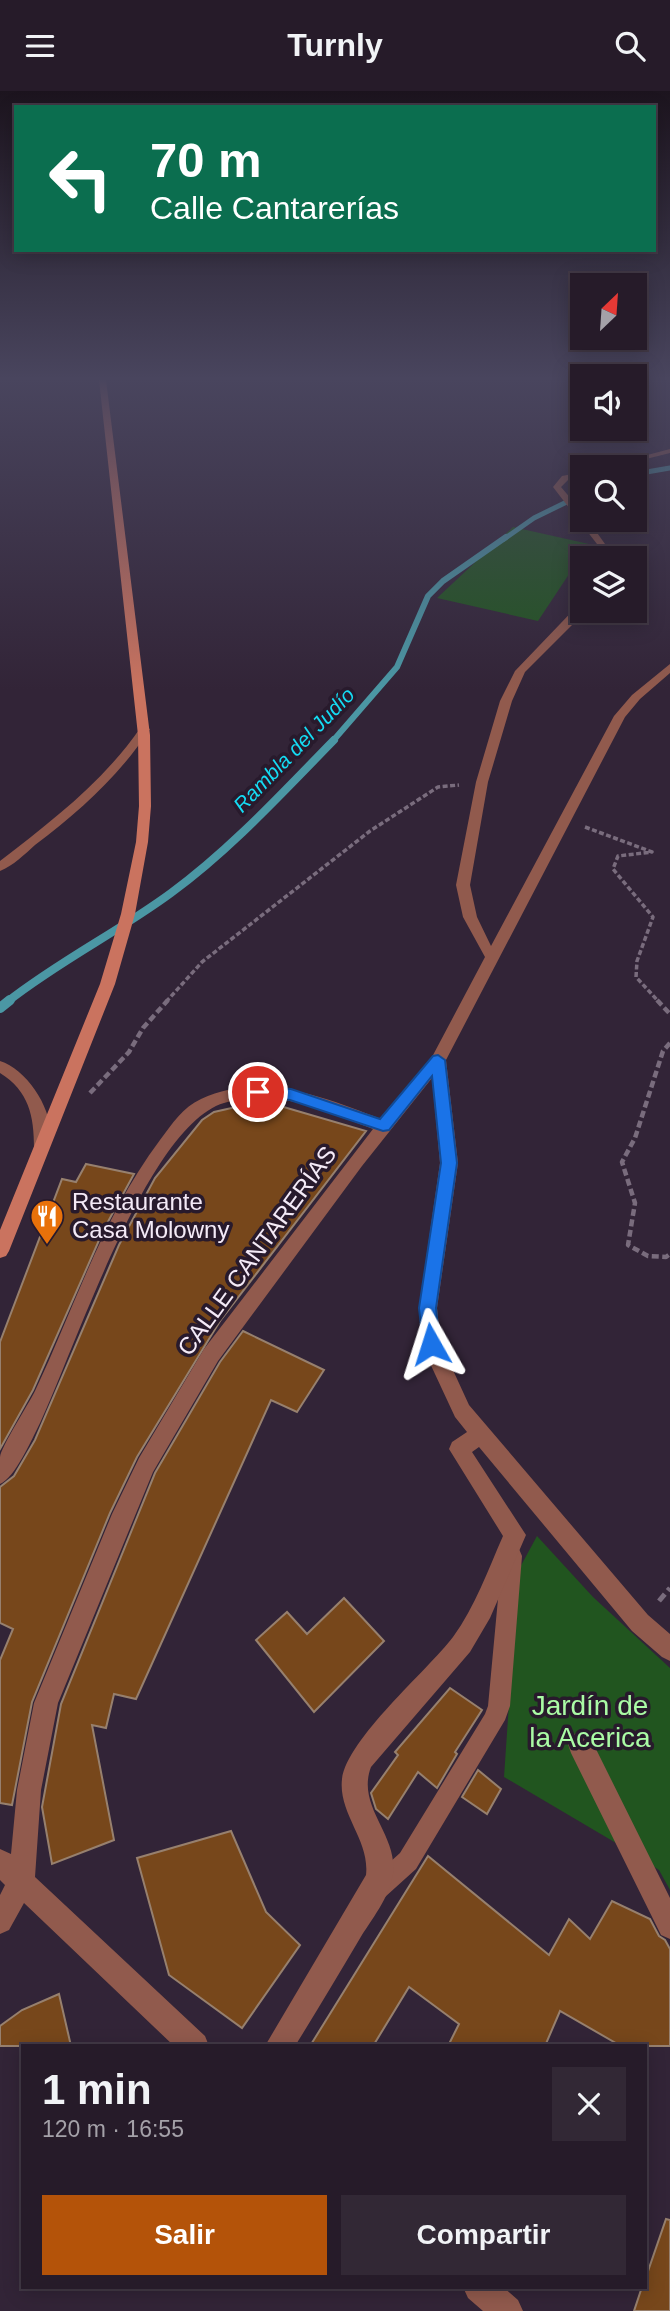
<!DOCTYPE html>
<html lang="es">
<head>
<meta charset="utf-8">
<style>
	:root { --surface:#261b29; --page:#322835; --text:#f1f3f6; --muted:#a4a1a8; --line:#423946; --accent:#b45309 }
	body { margin:0; font-family:Arial,sans-serif; background:var(--page); color:var(--text); height:100vh; display:flex; flex-direction:column; font-size:26px; white-space:nowrap }
	* { box-sizing:border-box; margin:0 }
	p { font-size:23px; color:var(--muted) }
	.icon { flex:none; width:38px; height:38px; fill:none; stroke:currentColor; stroke-width:2; stroke-linecap:round; stroke-linejoin:round }
	.map { position:relative; flex:1; overflow:hidden }
	.drawer { position:absolute; left:21px; top:1953px; width:626px; height:245px; display:flex; flex-direction:column; background:var(--surface); border-radius:0px; box-shadow:0 4px 18px #0003,0 0 0 2px var(--line) }
	.drawer>* { flex:none }
	.guide { position:absolute; left:14px; top:14px; width:642px; height:147px; border-radius:0px; box-shadow:0 4px 18px #0003,0 0 0 2px var(--line); background:#0b6e4f; color:#fff; overflow:hidden }
	.needle { width:46px; rotate:25deg }
	.buttons { position:absolute; left:570px; top:182px; display:grid; gap:14px }
	.buttons a { display:grid; place-items:center; width:77px; height:77px; border-radius:0px; background:var(--surface); box-shadow:0 4px 18px #0003,0 0 0 2px var(--line); font-size:35px }
	.pin { position:absolute; display:grid; place-items:center; width:60px; height:60px; color:#fff; margin:-30px; border:4px solid #fff; border-radius:50%; box-shadow:0 2px 7px #0007 }
	.me { position:absolute; width:77px; margin:-38px; rotate:354deg; stroke-linejoin:round; filter:drop-shadow(0 0 5px #0008) }
	.turn { display:flex; align-items:center; gap:24px; height:147px; padding:0 21px; font-size:32px }
	.turn .icon { width:91px; height:91px; stroke-width:2.5 }
	.turn b { display:block; font-size:49px; line-height:60px }
	.round { display:grid; place-items:center; flex:none; width:74px; height:74px; border-radius:0px; background:var(--page) }
	.summary { display:flex; align-items:center; justify-content:space-between; height:119px; padding:0 21px }
	h1 { font-size:42px; font-weight:700; line-height:52px }
	.cta { display:flex; gap:14px; margin-top:auto; padding:14px 21px }
	.cta a { flex:1; height:80px; border-radius:0px; background:var(--accent); color:#fff; font-size:28px; font-weight:700; line-height:80px; text-align:center }
	.cta a+a { background:var(--page); color:var(--text) }
	header { display:flex; justify-content:space-between; align-items:center; height:91px; padding:0 21px; background:var(--surface); font-size:32px; font-weight:700 }
	.map>svg:first-child { display:block }
	.green { fill:#21551f }
	.lines { fill:none; stroke-linecap:round; stroke-linejoin:round }
	.stream-far3 { stroke:#4b97a4; stroke-width:5 }
	.stream-far2 { stroke:#4b97a4; stroke-width:6 }
	.stream-far1 { stroke:#4b97a4; stroke-width:8 }
	.stream { stroke:#4b97a4; stroke-width:10 }
	.building { fill:#77471b; stroke:#97806e; stroke-width:2 }
	.path-far2 { stroke:#796c7d; stroke-width:3.5; stroke-dasharray:5 2.5; stroke-linecap:butt }
	.path-far1 { stroke:#796c7d; stroke-width:4.5; stroke-dasharray:7 3.5; stroke-linecap:butt }
	.path { stroke:#796c7d; stroke-width:5; stroke-dasharray:9 4.5; stroke-linecap:butt }
	.lane { fill:#915a4d; fill-rule:evenodd }
	.street { fill:#915a4d; fill-rule:evenodd }
	.secondary { fill:#ca735f; fill-rule:evenodd }
	.route { fill:#1a73e8; stroke:#114b97; stroke-width:2 }
	.labels { text-anchor:middle; stroke-width:7; stroke-linejoin:round; paint-order:stroke }
	.far-water-label { font-size:21px; font-style:italic; fill:#15dcf3; stroke:#281a2c }
	.poi-label { font-size:24px; fill:#f4eaf7; stroke:#281a2c; text-anchor:start }
	.street-label { font-size:24px; fill:#f4eaf7; stroke:#281a2c }
	.near-park-label { font-size:28px; fill:#aafba5; stroke:#281a2c }
</style>
</head>
<body>
<header><svg class="icon" aria-label="menu" viewBox="0 0 24 24"><path d="M4 6h16M4 12h16M4 18h16"/></svg>Turnly<svg class="icon" aria-label="search" viewBox="0 0 24 24"><circle cx="10" cy="10" r="6"/><path d="M15 15l6 6"/></svg></header>
<div class="map">
<svg width="670" height="2220" viewBox="0 0 670 2220">
	<rect width="100%" height="100%" fill="#322437"/>
	<path class="green" d="M 513,436 L 589,453 L 538,530 L 437,507 Z
		M 537,1445 L 593,1506 L 670,1577 L 670,1799 L 659,1779 L 638,1765 L 504,1686 L 518,1480 Z"/>
	<g class="lines">
		<path class="stream-far3" d="M 635,383 L 670,377
			M 504,448 L 534,427 L 583,403"/>
		<path class="stream-far2" d="M 332,651 L 397,576 L 428,505 L 443,490 L 506,446"/>
		<path class="stream-far1" d="M 7,911 C 59,870 118,841 171,802 C 231,758 282,702 334,649"/>
		<path class="stream" d="M 0,917 L 10,909"/>
	</g>
	<path class="building" d="M 263,1010 L 366,1040 L 220,1230 L 137,1366 L 110,1422 L 32,1611 L 12,1714 L 0,1712 L 0,1569 L 13,1538 L 0,1532 L 0,1396 L 14,1385 L 35,1349 L 119,1154 L 155,1087 L 202,1029 L 214,1021 Z
		M 86,1073 L 134,1083 L 104,1138 L 33,1299 L 0,1358 L 0,1251 L 62,1088 L 76,1091 Z
		M 243,1240 L 324,1279 L 297,1321 L 271,1309 L 136,1608 L 114,1603 L 106,1637 L 92,1634 L 114,1749 L 52,1773 L 42,1716 L 61,1613 L 155,1382 L 220,1271 Z
		M 344,1507 L 384,1550 L 314,1621 L 256,1549 L 287,1521 L 307,1543 Z
		M 450,1597 L 482,1619 L 455,1661 L 457,1663 L 437,1697 L 418,1681 L 388,1728 L 376,1718 L 371,1702 L 398,1664 L 395,1661 Z
		M 478,1679 L 501,1698 L 487,1723 L 462,1706 Z
		M 231,1740 L 266,1821 L 300,1854 L 242,1937 L 169,1884 L 137,1767 Z
		M 428,1765 L 549,1864 L 569,1828 L 590,1848 L 612,1810 L 650,1828 L 659,1845 L 665,1849 L 670,1858 L 670,1955 L 621,1955 L 560,1920 L 545,1955 L 448,1955 L 459,1933 L 409,1896 L 373,1955 L 310,1955 Z
		M 59,1903 L 71,1955 L 0,1955 L 0,1935 L 22,1919 Z
		M 666,2128 L 670,2129 L 670,2220 L 634,2220 L 642,2196 L 646,2196 L 646,2186 Z"/>
	<g class="lines">
		<path class="path-far2" d="M 585,736 L 652,761 L 618,765 L 613,778 L 653,826 L 637,870 L 636,886 L 659,911
			M 166,911 L 202,871 L 370,740 L 438,696 L 459,694"/>
		<path class="path-far1" d="M 657,909 L 670,923
			M 670,952 L 663,960 L 635,1047 L 622,1071 L 635,1112 L 628,1154 L 648,1165 L 666,1166 L 670,1163
			M 90,1002 L 129,961 L 143,937 L 168,909"/>
		<path class="path" d="M 659,1510 L 670,1497"/>
		<path class="lane" d="M 670,358 L 670,362 L 614,376 L 602,376 Z
			M 583,381 L 583,385 L 568,389 L 561,396 L 583,422 L 583,429 L 588,429 L 605,453 L 602,467 L 594,467 L 597,453 L 553,396 L 562,385 Z
			M 141,636 L 150,638 C 119,685 80,720 35,754 C 25,763 13,775 0,780 L 0,770 C 53,729 103,691 141,636 Z
			M 0,970 C 31,980 61,1030 47,1061 L 42,1063 L 34,1057 C 34,1025 29,1000 0,982 Z
			M 512,1455 L 519,1458 L 522,1465 L 510,1615 L 505,1629 L 416,1778 L 385,1806 L 377,1810 L 369,1806 L 365,1798 L 369,1790 L 400,1762 L 485,1623 L 488,1615 L 502,1465 L 505,1458 Z"/>
		<path class="street" d="M 583,509 L 583,523 L 525,581 L 512,610 L 488,691 L 470,794 L 477,826 L 491,855 L 614,625 L 632,604 L 670,573 L 670,582 L 640,608 L 625,626 L 446,969 L 458,1072 L 437,1217 L 441,1253 L 469,1314 L 648,1524 L 670,1543 L 670,1570 L 662,1566 L 632,1540 L 479,1356 L 472,1361 L 526,1444 L 490,1527 L 470,1561 L 371,1676 C 356,1716 398,1743 393,1783 C 390,1806 371,1829 359,1849 C 338,1884 317,1920 295,1955 L 265,1955 L 366,1784 C 370,1749 338,1723 342,1688 C 347,1648 427,1580 453,1546 C 475,1516 488,1479 503,1445 L 449,1358 L 452,1351 L 467,1341 L 455,1326 L 421,1253 L 419,1217 L 440,1072 L 432,987 L 362,1075 L 218,1270 L 153,1381 L 58,1612 L 41,1699 L 35,1786 L 205,1945 L 209,1955 L 174,1955 L 24,1812 L 9,1839 L 0,1843 L 0,1804 L 5,1794 L 0,1789 L 0,1758 L 11,1763 L 17,1699 L 34,1612 L 112,1423 L 139,1367 L 204,1258 L 373,1038 C 325,1020 276,996 224,1012 C 148,1034 74,1260 40,1332 C 32,1348 15,1387 0,1393 C 0,1384 0,1375 0,1366 C 1,1356 28,1314 35,1300 C 75,1215 103,1125 160,1049 C 172,1033 183,1016 201,1008 C 262,980 323,1006 381,1028 L 432,966 L 485,866 L 463,826 L 456,794 L 476,691 L 500,610 L 515,580 Z
			M 580,1641 L 589,1644 L 670,1807 L 670,1848 L 661,1844 L 571,1662 L 568,1653 L 571,1644 Z
			M 463,2196 L 503,2196 L 518,2209 L 523,2220 L 483,2220 L 468,2207 Z"/>
		<path class="secondary" d="M 99,289 L 106,289 L 150,644 L 151,715 L 148,751 L 135,823 L 115,893 L 9,1160 L 6,1165 L 0,1167 L 0,1139 L 100,893 L 121,823 L 136,751 L 139,715 L 138,644 Z"/>
	</g>
	<linearGradient id="sky" x2="0" y2="1"><stop stop-color="#1c141e"/><stop offset="0.48" stop-color="#49455e"/><stop offset="1" stop-color="#49455e" stop-opacity="0"/></linearGradient>
	<rect width="670" height="599" fill="url(#sky)"/>
	<path class="route" d="M 438,964 L 445,969 L 457,1072 L 436,1217 L 440,1253 L 438,1259 L 431,1261 L 425,1259 L 423,1253 L 419,1217 L 441,1072 L 432,985 L 389,1039 L 383,1040 L 290,1009 L 258,1006 L 251,1001 L 258,995 L 291,998 L 380,1028 L 433,965 Z"/>
	<defs>
		<symbol id="restaurant-pin" viewBox="-11 -11 22 30"><path d="M0 17L-7.5 6A9.5 9.5 0 1 1 7.5 6Z" fill="#e8710a" stroke="#281a2c"/><path d="M-5-6h1v4h1v-4h1v4h1v-4h1v5L-1.5 .5V6h-2V.5L-5-1ZM5-6V6H3V1.5H1.5Q1.5-4 5-6Z" fill="#fff"/></symbol>
	</defs>
	<g fill-rule="evenodd">
		<use href="#restaurant-pin" x="28" y="1106" width="38" height="52"/>
	</g>
	<g class="labels">
		<g class="far-water-label">
			<text transform="translate(294 659) rotate(-46)" y="7">Rambla del Judío</text>
		</g>
		<g class="poi-label">
			<text x="72" y="1119">Restaurante<tspan x="72" dy="28">Casa Molowny</tspan></text>
		</g>
		<g class="street-label">
			<text transform="translate(257 1160) rotate(-54)" y="8">CALLE CANTARERÍAS</text>
		</g>
		<g class="near-park-label">
			<text x="590" y="1624">Jardín de<tspan x="590" dy="32">la Acerica</tspan></text>
		</g>
	</g>
</svg>
<div class="buttons">
<a><svg class="needle" viewBox="-14 -14 28 28"><path d="M0-13l5 13h-10z" fill="#e53935"/><path d="M0 13l5-13h-10z" fill="#a4a1a8"/></svg></a>
<a><svg class="icon" aria-label="sound" viewBox="0 0 24 24"><path d="M4 9h4l5-4v14l-5-4H4zM17 9q2 3 0 6"/></svg></a>
<a><svg class="icon" aria-label="search" viewBox="0 0 24 24"><circle cx="10" cy="10" r="6"/><path d="M15 15l6 6"/></svg></a>
<a><svg class="icon" aria-label="layers" viewBox="0 0 24 24"><path d="M12 4l9 5-9 5-9-5zM3 14l9 5 9-5"/></svg></a>
</div>
<div class="pin" style="left:258px;top:1001px;background:#d93025"><svg class="icon" aria-label="arrive" viewBox="0 0 24 24"><path d="M6 21V4h12l-3 4 3 4H6"/></svg></div>
<svg class="me" style="left:431px;top:1253px" viewBox="-20 -20 40 40"><path d="M0-17L14 15 0 8-14 15z" fill="#1a73e8" stroke="#fff" stroke-width="4"/></svg>
<div class="guide">
<div class="turn"><svg class="icon" aria-label="left" viewBox="0 0 24 24"><path d="M17 20v-9H6M10 6l-5 5 5 5"/></svg><div><b>70 m</b>Calle Cantarerías</div></div>
</div>
<section class="drawer">
<div class="summary"><div><h1>1 min</h1><p>120 m · 16:55</p></div><a class="round"><svg class="icon" aria-label="close" viewBox="0 0 24 24"><path d="M6 6l12 12M18 6L6 18"/></svg></a></div>
<div class="cta"><a>Salir</a><a>Compartir</a></div>
</section>
</div>
</body>
</html>
